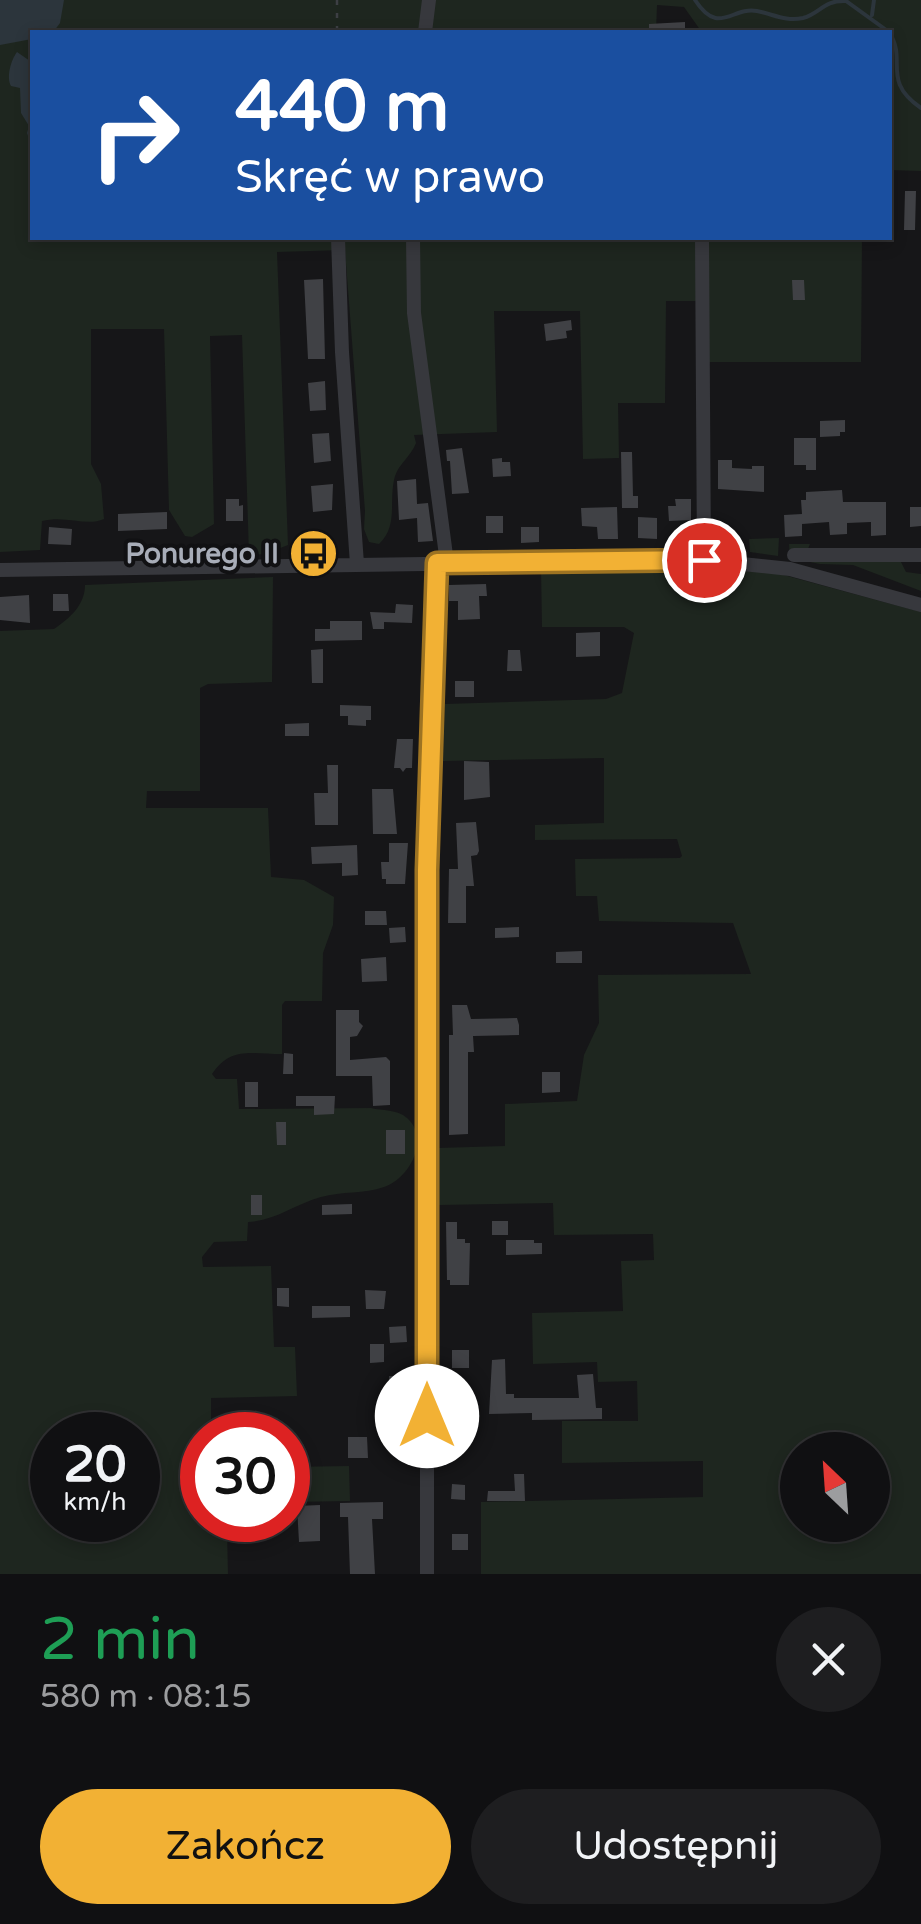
<!DOCTYPE html>
<html lang="pl">
<head>
<meta charset="utf-8">
<style>
	:root { --surface:#101012; --page:#1e1e20; --text:#f1f3f6; --muted:#9c9d9f; --line:#303032; --accent:#f2b134 }
	body { margin:0; font-family:"Varela Round",sans-serif; background:var(--page); color:var(--text); height:100vh; display:flex; flex-direction:column; font-size:38px; white-space:nowrap }
	* { box-sizing:border-box; margin:0 }
	p { font-size:32px; color:var(--muted) }
	.icon { flex:none; width:55px; height:55px; fill:none; stroke:currentColor; stroke-width:2; stroke-linecap:round; stroke-linejoin:round }
	.map { position:relative; height:1574px; overflow:hidden }
	.side { display:flex; flex-direction:column; background:var(--surface); flex:1 }
	.side>* { flex:none }
	.hud { position:absolute; left:30px; top:30px; width:862px; height:210px; border-radius:0px; box-shadow:0 5px 15px #0003,0 0 0 2px var(--line); background:#1a4fa0; color:#fff; overflow:hidden }
	.needle { width:65px; rotate:335deg }
	.fabs { position:absolute; left:780px; top:1432px; display:grid; gap:20px }
	.fabs a { display:grid; place-items:center; width:110px; height:110px; border-radius:50%; background:var(--surface); box-shadow:0 5px 15px #0003,0 0 0 2px var(--line); font-size:50px }
	.speed { position:absolute; left:30px; top:1412px; display:flex; gap:20px; font-size:50px; font-weight:700; text-align:center }
	.speed>* { display:grid; place-content:center; width:130px; height:130px; border-radius:50%; background:var(--surface); box-shadow:0 5px 15px #0003,0 0 0 2px var(--line); line-height:1 }
	.speed small { font-size:25px; font-weight:400 }
	.speed .limit { border:15px solid #d22; background:#fff; color:#111 }
	.pin { position:absolute; display:grid; place-items:center; width:85px; height:85px; color:#fff; margin:-42px; border:5px solid #fff; border-radius:50%; box-shadow:0 2px 10px #0007 }
	.me { position:absolute; width:110px; margin:-55px; rotate:0deg; stroke-linejoin:round; filter:drop-shadow(0 0 8px #0008) }
	.turn { display:flex; align-items:center; gap:35px; height:210px; padding:0 40px; font-size:45px }
	.turn .icon { width:130px; height:130px; stroke-width:2.5 }
	.turn b { display:block; font-size:70px; line-height:85px }
	.round { display:grid; place-items:center; flex:none; width:105px; height:105px; border-radius:52px; background:var(--page) }
	.head { display:flex; align-items:center; justify-content:space-between; height:170px; padding:0 40px }
	h1 { font-size:60px; font-weight:600; line-height:75px; color:#1e9e55 }
	.cta { display:flex; gap:20px; margin-top:auto; padding:20px 40px }
	.cta a { flex:1; height:115px; border-radius:60px; background:var(--accent); color:#111; font-size:40px; font-weight:600; line-height:115px; text-align:center }
	.cta a+a { background:var(--page); color:var(--text) }
	.map>svg:first-child { display:block }
	.green { fill:#1e261f; fill-rule:evenodd }
	.water { fill:#2c353c }
	.lines { fill:none; stroke-linecap:round; stroke-linejoin:round }
	.stream { stroke:#2c353c; stroke-width:4 }
	.building { fill:#404145 }
	.path { stroke:#3d3f44; stroke-width:2.5; stroke-dasharray:5 8; stroke-linecap:butt }
	.minor { stroke:#37383d; stroke-width:14 }
	.route-casing { stroke:#9d7322; stroke-width:25 }
	.route { stroke:#f2b134; stroke-width:18 }
	.labels { text-anchor:middle; stroke-width:8; stroke-linejoin:round; paint-order:stroke }
	.poi-label { font-size:28px; font-weight:bold; fill:#a8adb8; stroke:#111113; text-anchor:end }
</style>
</head>
<body>
<div class="map">
<svg width="921" height="1574" viewBox="0 0 921 1574">
	<rect width="100%" height="100%" fill="#161618"/>
	<path class="green" d="M 0,0 L 921,0 L 921,171 L 890,170 L 890,32 L 707,32 L 701,31 L 684,7 L 657,5 L 656,32 L 32,32 L 32,238 L 862,238 L 861,362 L 704,362 L 704,301 L 666,301 L 665,403 L 618,403 L 619,458 L 583,459 L 580,311 L 494,311 L 497,432 L 414,435 L 416,443 C 411,456 399,464 395,476 C 388,501 399,525 379,544 L 369,542 L 364,529 L 365,511 L 345,250 L 277,252 L 288,545 L 265,554 L 249,555 L 242,335 L 210,336 L 214,524 L 192,537 L 185,536 L 169,510 L 164,329 L 91,329 L 91,464 L 101,484 L 104,519 C 86,527 67,515 42,521 L 40,550 L 0,552 Z
		M 779,538 L 778,556 L 750,552 L 749,539 Z
		M 789,544 L 810,544 L 807,551 L 900,560 L 906,572 L 921,574 L 921,591 L 853,565 L 820,564 L 790,558 Z
		M 688,566 L 780,574 L 921,612 L 921,1574 L 481,1574 L 481,1502 L 703,1497 L 703,1461 L 562,1463 L 562,1421 L 638,1421 L 637,1381 L 598,1382 L 597,1362 L 533,1364 L 532,1313 L 623,1311 L 621,1261 L 654,1260 L 653,1234 L 554,1235 L 553,1203 L 439,1205 L 438,1148 L 505,1146 L 505,1104 L 577,1101 L 584,1055 L 599,1023 L 598,975 L 751,974 L 733,923 L 599,921 L 597,896 L 576,896 L 575,859 L 680,858 L 682,856 L 677,839 L 535,840 L 535,825 L 604,823 L 604,758 L 443,761 L 445,704 L 606,699 L 622,693 L 634,633 L 624,627 L 542,627 L 541,569 ZM 798,1450 L 872,1450 L 872,1525 L 798,1525 Z
		M 273,577 L 272,682 L 208,684 L 200,688 L 200,791 L 147,791 L 146,808 L 268,808 L 271,877 L 304,880 L 334,897 L 333,925 L 323,953 L 322,1001 L 285,1001 L 282,1005 L 282,1054 C 251,1054 231,1046 212,1074 L 216,1079 L 237,1079 L 239,1109 L 371,1108 C 382,1111 397,1109 407,1118 C 431,1139 409,1179 384,1187 C 364,1194 342,1191 321,1197 C 295,1204 275,1221 248,1222 L 247,1241 L 214,1242 L 202,1257 L 203,1267 L 271,1266 L 274,1347 L 295,1347 L 297,1396 L 211,1398 L 211,1435 L 202,1435 L 202,1520 L 219,1520 L 219,1531 L 227,1531 L 228,1574 L 0,1574 L 0,631 L 54,629 C 70,618 85,605 85,585 ZM 52,1435 L 138,1435 L 138,1520 L 52,1520 Z
		M 349,1466 L 350,1501 L 288,1502 L 288,1467 Z"/>
	<path class="water" d="M 0,0 L 64,0 L 60,23 L 54,31 L 32,32 L 32,39 L 0,45 Z
		M 17,52 L 30,61 L 32,69 L 32,147 L 27,133 L 29,126 L 21,113 L 20,88 L 11,86 C 6,77 11,60 17,52 Z"/>
	<g class="lines">
		<path class="stream" d="M 695,0 C 719,37 732,6 757,11 C 773,14 786,22 803,18 C 821,13 823,0 846,1 L 889,32
			M 872,15 L 874,0
			M 890,34 C 907,60 881,81 921,108"/>
	</g>
	<path class="building" d="M 685,22 L 685,32 L 649,32 L 649,24 Z
		M 905,191 L 916,191 L 915,230 L 904,230 Z
		M 323,279 L 325,359 L 308,359 L 304,280 Z
		M 792,280 L 804,280 L 805,300 L 793,300 Z
		M 571,320 L 572,330 L 566,331 L 567,338 L 546,341 L 544,324 Z
		M 325,381 L 326,410 L 310,411 L 308,383 Z
		M 845,420 L 845,432 L 840,432 L 840,436 L 820,437 L 820,421 Z
		M 329,433 L 331,461 L 314,463 L 312,434 Z
		M 794,438 L 816,438 L 816,470 L 806,470 L 806,465 L 794,465 Z
		M 462,448 L 469,493 L 452,494 L 450,461 L 447,461 L 446,450 Z
		M 621,452 L 632,452 L 633,496 L 638,496 L 638,508 L 622,508 Z
		M 502,458 L 502,462 L 510,462 L 511,476 L 493,477 L 492,459 Z
		M 718,460 L 732,460 L 732,468 L 752,469 L 752,466 L 764,466 L 764,492 L 718,489 Z
		M 416,479 L 417,504 L 428,503 L 433,541 L 418,542 L 417,518 L 399,520 L 397,481 Z
		M 333,484 L 332,510 L 313,512 L 311,486 Z
		M 842,490 L 843,502 L 886,502 L 886,535 L 871,536 L 871,522 L 847,523 L 847,534 L 830,535 L 829,522 L 802,524 L 802,536 L 785,537 L 784,515 L 802,514 L 801,500 L 806,500 L 806,492 Z
		M 226,499 L 239,499 L 239,506 L 243,505 L 243,521 L 226,521 Z
		M 675,499 L 691,499 L 691,520 L 669,521 L 668,506 L 676,506 Z
		M 617,507 L 618,539 L 598,539 L 597,527 L 582,526 L 581,508 Z
		M 910,507 L 921,507 L 921,526 L 910,527 Z
		M 167,512 L 167,529 L 118,531 L 118,514 Z
		M 486,516 L 503,516 L 503,533 L 486,533 Z
		M 638,517 L 657,518 L 657,539 L 638,538 Z
		M 49,527 L 72,529 L 71,545 L 48,544 Z
		M 521,527 L 539,527 L 539,542 L 521,543 Z
		M 486,584 L 487,596 L 479,596 L 480,619 L 458,620 L 458,601 L 449,601 L 449,585 Z
		M 53,594 L 68,594 L 69,611 L 53,611 Z
		M 29,595 L 30,623 L 0,620 L 0,597 Z
		M 396,604 L 413,605 L 412,623 L 384,622 L 384,629 L 373,629 L 370,612 L 395,613 Z
		M 330,621 L 362,621 L 362,640 L 315,641 L 315,629 L 330,629 Z
		M 600,632 L 600,656 L 576,657 L 576,633 Z
		M 323,649 L 323,683 L 312,683 L 311,650 Z
		M 508,650 L 520,650 L 522,671 L 507,671 Z
		M 455,681 L 474,681 L 474,697 L 455,697 Z
		M 340,705 L 371,706 L 371,720 L 366,720 L 366,726 L 348,725 L 348,716 L 340,716 Z
		M 309,723 L 309,736 L 285,736 L 285,724 Z
		M 397,739 L 413,739 L 412,768 L 406,768 L 403,772 L 400,768 L 394,768 Z
		M 464,761 L 489,762 L 490,797 L 464,800 Z
		M 327,765 L 338,765 L 338,825 L 315,825 L 314,793 L 328,793 Z
		M 372,789 L 393,789 L 397,834 L 373,834 Z
		M 476,822 L 479,851 L 477,855 L 471,856 L 474,886 L 466,886 L 466,923 L 448,923 L 449,869 L 458,869 L 456,823 Z
		M 389,843 L 408,843 L 405,884 L 386,884 L 386,879 L 382,879 L 381,862 L 389,862 Z
		M 357,845 L 358,875 L 342,876 L 342,863 L 312,864 L 311,847 Z
		M 365,911 L 386,911 L 387,925 L 365,925 Z
		M 405,927 L 406,942 L 390,943 L 389,928 Z
		M 519,927 L 519,937 L 495,938 L 495,928 Z
		M 582,951 L 582,963 L 556,963 L 556,952 Z
		M 386,957 L 387,981 L 362,982 L 361,959 Z
		M 452,1005 L 467,1005 L 471,1019 L 517,1018 L 519,1025 L 519,1035 L 473,1036 L 474,1052 L 468,1052 L 468,1134 L 449,1135 L 449,1035 L 453,1035 Z
		M 336,1010 L 359,1010 L 359,1022 L 363,1026 L 357,1036 L 350,1037 L 350,1060 L 386,1057 L 390,1061 L 390,1105 L 373,1106 L 372,1076 L 336,1076 Z
		M 284,1053 L 293,1054 L 293,1074 L 283,1074 Z
		M 542,1072 L 560,1072 L 560,1092 L 542,1093 Z
		M 245,1082 L 258,1082 L 258,1107 L 245,1107 Z
		M 296,1096 L 335,1096 L 334,1114 L 314,1115 L 314,1106 L 296,1106 Z
		M 276,1122 L 286,1122 L 286,1145 L 277,1145 Z
		M 386,1130 L 405,1130 L 405,1154 L 386,1154 Z
		M 251,1195 L 262,1195 L 262,1215 L 251,1215 Z
		M 352,1204 L 352,1214 L 322,1215 L 322,1205 Z
		M 492,1221 L 508,1221 L 508,1235 L 492,1235 Z
		M 446,1222 L 457,1222 L 457,1239 L 465,1239 L 465,1243 L 470,1243 L 469,1285 L 450,1285 L 450,1280 L 447,1280 Z
		M 506,1240 L 534,1240 L 534,1243 L 542,1243 L 542,1254 L 506,1255 Z
		M 277,1288 L 289,1288 L 289,1307 L 277,1306 Z
		M 365,1290 L 386,1291 L 384,1309 L 366,1309 Z
		M 312,1306 L 350,1306 L 350,1317 L 312,1318 Z
		M 406,1326 L 407,1342 L 390,1343 L 389,1327 Z
		M 370,1344 L 384,1344 L 384,1362 L 370,1363 Z
		M 452,1350 L 469,1350 L 469,1368 L 452,1368 Z
		M 505,1359 L 506,1394 L 514,1394 L 514,1398 L 579,1398 L 577,1375 L 593,1374 L 596,1408 L 602,1408 L 602,1419 L 532,1420 L 532,1413 L 489,1414 L 492,1360 Z
		M 389,1376 L 406,1376 L 406,1394 L 402,1394 L 402,1422 L 388,1422 Z
		M 448,1431 L 465,1431 L 466,1447 L 449,1448 Z
		M 348,1437 L 367,1437 L 368,1458 L 348,1458 Z
		M 514,1474 L 524,1474 L 525,1501 L 487,1501 L 488,1491 L 515,1491 Z
		M 452,1484 L 465,1485 L 465,1500 L 451,1499 Z
		M 383,1502 L 383,1519 L 372,1519 L 375,1574 L 350,1574 L 348,1517 L 340,1517 L 340,1503 Z
		M 320,1505 L 320,1541 L 299,1542 L 297,1506 Z
		M 452,1534 L 468,1534 L 468,1550 L 452,1550 Z"/>
	<g class="lines">
		<path class="path" d="M 337,0 L 337,32"/>
		<path class="minor" d="M 425,32 L 429,0
			M 338,238 L 342,352 L 357,564
			M 413,238 L 414,313 L 447,563
			M 702,238 L 704,560
			M 794,555 L 921,555
			M 0,570 L 704,560 L 790,569 L 921,605
			M 427,1574 L 427,870 L 437,563"/>
	</g>
	<g class="lines">
		<defs>
			<path id="route" d="M 427,1416 L 427,870 L 437,563 L 704,560"/>
		</defs>
		<use href="#route" class="route-casing"/>
		<use href="#route" class="route"/>
	</g>
	<defs>
		<symbol id="bus-disc" viewBox="-11 -11 22 22"><circle r="9.5" fill="#f2b134" stroke="#111113"/><path d="M-5-6H5V4H4V6H2V4H-2V6H-4V4H-5ZM-3.5-4V0h7V-4ZM-3.5 1.2v1.5H-2V1.2ZM2 1.2v1.5H3.5V1.2Z" fill="#111"/></symbol>
	</defs>
	<g fill-rule="evenodd">
		<use href="#bus-disc" x="286" y="526" width="55" height="55"/>
	</g>
	<g class="labels">
		<g class="poi-label">
			<text x="279" y="563">Ponurego II</text>
		</g>
	</g>
</svg>
<div class="fabs">
<a><svg class="needle" viewBox="-14 -14 28 28"><path d="M0-13l5 13h-10z" fill="#e53935"/><path d="M0 13l5-13h-10z" fill="#9c9d9f"/></svg></a>
</div>
<div class="speed"><div>20<small>km/h</small></div><div class="limit">30</div></div>
<div class="pin" style="left:704px;top:560px;background:#d93025"><svg class="icon" aria-label="arrive" viewBox="0 0 24 24"><path d="M6 21V4h12l-3 4 3 4H6"/></svg></div>
<svg class="me" style="left:427px;top:1416px" viewBox="-20 -20 40 40"><circle r="19" fill="#fff"/><path d="M0-13L10 11 0 6-10 11z" fill="#f2b134"/></svg>
<div class="hud">
<div class="turn"><svg class="icon" aria-label="right" viewBox="0 0 24 24"><path d="M7 20v-9h11M14 6l5 5-5 5"/></svg><div><b>440 m</b>Skręć w prawo</div></div>
</div>
</div>
<section class="side">
<div class="head"><div><h1>2 min</h1><p>580 m · 08:15</p></div><a class="round"><svg class="icon" aria-label="close" viewBox="0 0 24 24"><path d="M6 6l12 12M18 6L6 18"/></svg></a></div>
<div class="cta"><a>Zakończ</a><a>Udostępnij</a></div>
</section>
</body>
</html>
